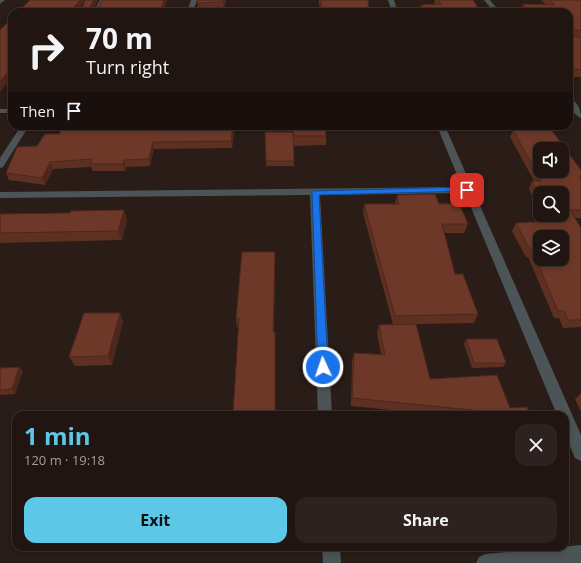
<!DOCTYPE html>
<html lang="en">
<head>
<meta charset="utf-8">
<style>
	:root { --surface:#201511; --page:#2d221f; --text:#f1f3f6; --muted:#a29f9f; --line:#3d3431; --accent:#5cc7e7 }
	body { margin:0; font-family:"Open Sans",sans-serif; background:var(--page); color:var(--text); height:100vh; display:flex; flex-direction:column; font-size:15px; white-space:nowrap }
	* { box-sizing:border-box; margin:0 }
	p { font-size:13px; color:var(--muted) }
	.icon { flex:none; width:22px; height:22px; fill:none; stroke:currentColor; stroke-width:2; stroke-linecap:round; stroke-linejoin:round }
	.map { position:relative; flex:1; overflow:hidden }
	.panel { position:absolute; left:12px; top:411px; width:557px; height:140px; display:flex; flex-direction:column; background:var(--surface); border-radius:12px; box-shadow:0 2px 6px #0003,0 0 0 1px var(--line) }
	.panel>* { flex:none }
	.banner { position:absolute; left:8px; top:8px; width:565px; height:122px; border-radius:12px; box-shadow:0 2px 6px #0003,0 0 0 1px var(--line); background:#201511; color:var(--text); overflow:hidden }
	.tools { position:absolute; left:533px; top:142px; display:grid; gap:8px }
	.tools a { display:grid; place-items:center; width:36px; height:36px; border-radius:8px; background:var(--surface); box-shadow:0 2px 6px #0003,0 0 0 1px var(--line); font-size:20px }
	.pin { position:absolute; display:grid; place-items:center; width:34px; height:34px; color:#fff; margin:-17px; border-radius:8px; box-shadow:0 2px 6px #0006 }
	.me { position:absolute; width:44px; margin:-22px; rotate:357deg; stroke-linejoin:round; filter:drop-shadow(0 0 3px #0008) }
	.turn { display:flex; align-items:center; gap:14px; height:84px; padding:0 12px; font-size:18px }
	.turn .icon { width:52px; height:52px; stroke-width:2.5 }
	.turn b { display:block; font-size:28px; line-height:34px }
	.then { display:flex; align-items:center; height:38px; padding:0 12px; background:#0003; gap:8px; font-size:15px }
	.round { display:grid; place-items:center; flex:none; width:42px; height:42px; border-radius:12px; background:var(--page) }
	.summary { display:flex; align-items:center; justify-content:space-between; height:68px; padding:0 12px }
	h1 { font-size:24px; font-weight:700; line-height:30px; color:var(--accent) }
	.action { display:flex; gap:8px; margin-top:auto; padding:8px 12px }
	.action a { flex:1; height:46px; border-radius:12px; background:var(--accent); color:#111; font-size:16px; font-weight:700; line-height:46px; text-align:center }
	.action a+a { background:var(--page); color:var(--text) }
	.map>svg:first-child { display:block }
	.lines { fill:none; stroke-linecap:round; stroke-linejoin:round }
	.street { fill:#4c5457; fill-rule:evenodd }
	.wall { fill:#5e3022 }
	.shaded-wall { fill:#4c271c }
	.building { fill:#6d3828; stroke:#4c271c; fill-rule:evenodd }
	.route { fill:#1a73e8; stroke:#114b97 }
</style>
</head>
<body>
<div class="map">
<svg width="581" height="563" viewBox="0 0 581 563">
	<rect width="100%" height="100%" fill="#2a1c17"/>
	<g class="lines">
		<path class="street" d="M 0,0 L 5,0 L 0,4 Z
			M 100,0 L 106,0 L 99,12 L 93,12 Z
			M 191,0 L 197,0 L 193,12 L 187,12 Z
			M 388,0 L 394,0 L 398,12 L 392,12 Z
			M 484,0 L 490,0 L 500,12 L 494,12 Z
			M 569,98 C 577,101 581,109 581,118 C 573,115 569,106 569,98 Z
			M 0,109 L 12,109 L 12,113 L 0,113 Z
			M 21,126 L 29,126 L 3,167 L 0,168 L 0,158 Z
			M 437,126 L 445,126 L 581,435 L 581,461 L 575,458 L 565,434 L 565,415 L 557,415 L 465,193 L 320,195 L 332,415 L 318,415 L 310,195 L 0,198 L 0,192 L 462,187 Z
			M 581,545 L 581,563 L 476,563 L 479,557 L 485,554 Z
			M 322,547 L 340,547 L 341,563 L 323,563 Z"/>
	</g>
	<path class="wall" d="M 197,0 L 226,0 L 224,10 L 198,11 Z
		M 319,0 L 368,0 L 369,12 L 321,12 L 319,4 Z
		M 435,0 L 473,0 L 481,12 L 420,12 L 421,5 L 434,4 Z
		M 541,0 L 581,0 L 581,77 L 570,77 L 569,76 L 569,12 L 521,12 L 520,11 L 523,4 L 546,5 Z
		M 12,18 L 12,79 L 10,79 L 0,92 Z
		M 235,126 L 232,148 L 154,149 L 150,166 L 126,167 L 125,171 L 93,171 L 91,167 L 53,169 L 45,185 L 9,180 L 6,173 L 37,146 L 59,134 Z
		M 292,126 L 325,126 L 326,136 L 326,145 L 294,146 L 293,136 L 294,166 L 266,166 L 265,132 L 293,132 Z
		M 513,130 L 581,170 L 581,218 L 575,218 L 581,228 L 581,327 L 563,328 L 559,318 L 554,318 L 528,257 L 526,257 L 512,231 L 516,223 L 544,222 L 541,215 L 562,215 L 540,193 L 540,213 L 529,189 L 532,181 L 534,181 L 510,137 Z
		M 397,195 L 439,204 L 468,224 L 464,233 L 444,233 L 455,274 L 478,314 L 474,323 L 416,324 L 430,379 L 510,408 L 530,415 L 440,415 L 351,406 L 352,361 L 354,353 L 381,354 L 377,333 L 379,325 L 393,324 L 363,213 L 364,204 L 395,204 Z
		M 124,210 L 127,220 L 122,240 L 0,243 L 0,214 L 70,213 Z
		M 275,261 L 274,332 L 275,332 L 275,341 L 237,327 L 236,318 Z
		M 120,313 L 123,322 L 112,365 L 75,366 L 69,357 Z
		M 466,339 L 506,363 L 503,367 L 472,368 L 464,344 Z
		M 0,368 L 23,371 L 15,394 L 0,395 Z
		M 581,393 L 581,412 L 575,399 Z"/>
	<path class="shaded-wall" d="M 80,0 L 86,0 L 77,12 L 70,12 Z
		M 94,0 L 98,0 L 93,12 L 90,7 Z
		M 164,0 L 167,0 L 163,12 L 160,12 Z
		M 223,0 L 226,0 L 224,10 L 223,2 Z
		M 7,73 L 10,79 L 0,92 L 0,81 Z
		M 233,126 L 235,126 L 232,148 L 231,141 Z
		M 153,142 L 154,149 L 150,166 L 149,159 Z
		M 124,160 L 126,167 L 125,171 L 123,164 Z
		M 50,162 L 53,169 L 45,185 L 42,178 Z
		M 124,210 L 127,220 L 122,240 L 118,231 Z
		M 275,252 L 275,261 L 273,341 L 273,332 Z
		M 120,313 L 123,322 L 112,365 L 108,356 Z
		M 19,367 L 23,371 L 15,394 L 12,389 Z"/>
	<path class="building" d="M 30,0 L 80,0 L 70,12 L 18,12 Z
		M 85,0 L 94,0 L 90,7 L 99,7 L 102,0 L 164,0 L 160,12 L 81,12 Z
		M 197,0 L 223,0 L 223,2 L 197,3 Z
		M 320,0 L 368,0 L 369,12 L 323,12 Z
		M 438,0 L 473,0 L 481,12 L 423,12 L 421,5 L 441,4 Z
		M 550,0 L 581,0 L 581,30 L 572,30 L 570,36 L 581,37 L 581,70 L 573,69 L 569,64 L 569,12 L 531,12 L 523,4 L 555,5 Z
		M 12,18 L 12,72 L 11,73 L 7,73 L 0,81 L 0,30 Z
		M 64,126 L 233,126 L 231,141 L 153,142 L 149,159 L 124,160 L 123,164 L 90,164 L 92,159 L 50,162 L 42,178 L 6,173 L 17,147 L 37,146 L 45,134 L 59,134 Z
		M 293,126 L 325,126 L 326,136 L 294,136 Z
		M 550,128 L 581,170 L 581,177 L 579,177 L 581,179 L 581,210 L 570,210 L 581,228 L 581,320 L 568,320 L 564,311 L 558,311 L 532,250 L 530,250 L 516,223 L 552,221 L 549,215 L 562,215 L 562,193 L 540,193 L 540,197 L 532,181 L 541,181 L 513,130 ZM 540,149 L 562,149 L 562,171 L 540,171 ZM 540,237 L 562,237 L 562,259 L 540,259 Z
		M 265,132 L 293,132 L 294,161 L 266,161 Z
		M 435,194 L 439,204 L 459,203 L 468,224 L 442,224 L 455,274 L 463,274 L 478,314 L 395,316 L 364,204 L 399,204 L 397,195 Z
		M 124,210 L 118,231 L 0,233 L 0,214 L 70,213 L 71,211 Z
		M 242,252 L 275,252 L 273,332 L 275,332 L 275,415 L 233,415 L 239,318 L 236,318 Z
		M 84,313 L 120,313 L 108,356 L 69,357 Z
		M 416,324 L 430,379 L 497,375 L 510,408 L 527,407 L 530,415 L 501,415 L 501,413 L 352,398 L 354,353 L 385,355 L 379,325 Z
		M 466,339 L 497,339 L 506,363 L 474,363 Z
		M 19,367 L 12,389 L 0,390 L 0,368 Z"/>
	<path class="route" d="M 467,187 L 470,188 L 470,191 L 319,195 L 328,367 L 327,371 L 319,371 L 318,367 L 312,191 Z"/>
</svg>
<div class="tools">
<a><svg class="icon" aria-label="sound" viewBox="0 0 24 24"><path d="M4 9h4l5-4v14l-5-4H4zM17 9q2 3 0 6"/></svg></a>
<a><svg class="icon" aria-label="search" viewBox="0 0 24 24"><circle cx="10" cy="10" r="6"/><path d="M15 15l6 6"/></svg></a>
<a><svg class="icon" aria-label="layers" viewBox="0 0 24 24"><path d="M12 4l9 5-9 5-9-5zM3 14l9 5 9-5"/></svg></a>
</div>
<div class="pin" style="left:467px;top:190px;background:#d93025"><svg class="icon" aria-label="arrive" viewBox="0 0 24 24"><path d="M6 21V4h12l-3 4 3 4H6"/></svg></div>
<svg class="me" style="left:323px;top:367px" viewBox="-20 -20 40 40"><circle r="17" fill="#1a73e8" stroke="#fff" stroke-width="3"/><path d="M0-11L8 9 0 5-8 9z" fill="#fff"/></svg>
<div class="banner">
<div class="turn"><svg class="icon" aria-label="right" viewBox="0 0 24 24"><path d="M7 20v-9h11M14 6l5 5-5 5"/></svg><div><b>70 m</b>Turn right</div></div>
<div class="then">Then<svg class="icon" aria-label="arrive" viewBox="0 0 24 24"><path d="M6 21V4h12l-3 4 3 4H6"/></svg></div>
</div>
<section class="panel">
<div class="summary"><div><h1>1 min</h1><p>120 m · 19:18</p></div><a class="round"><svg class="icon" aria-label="close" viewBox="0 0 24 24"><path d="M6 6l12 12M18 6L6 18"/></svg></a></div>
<div class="action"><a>Exit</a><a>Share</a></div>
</section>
</div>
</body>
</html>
